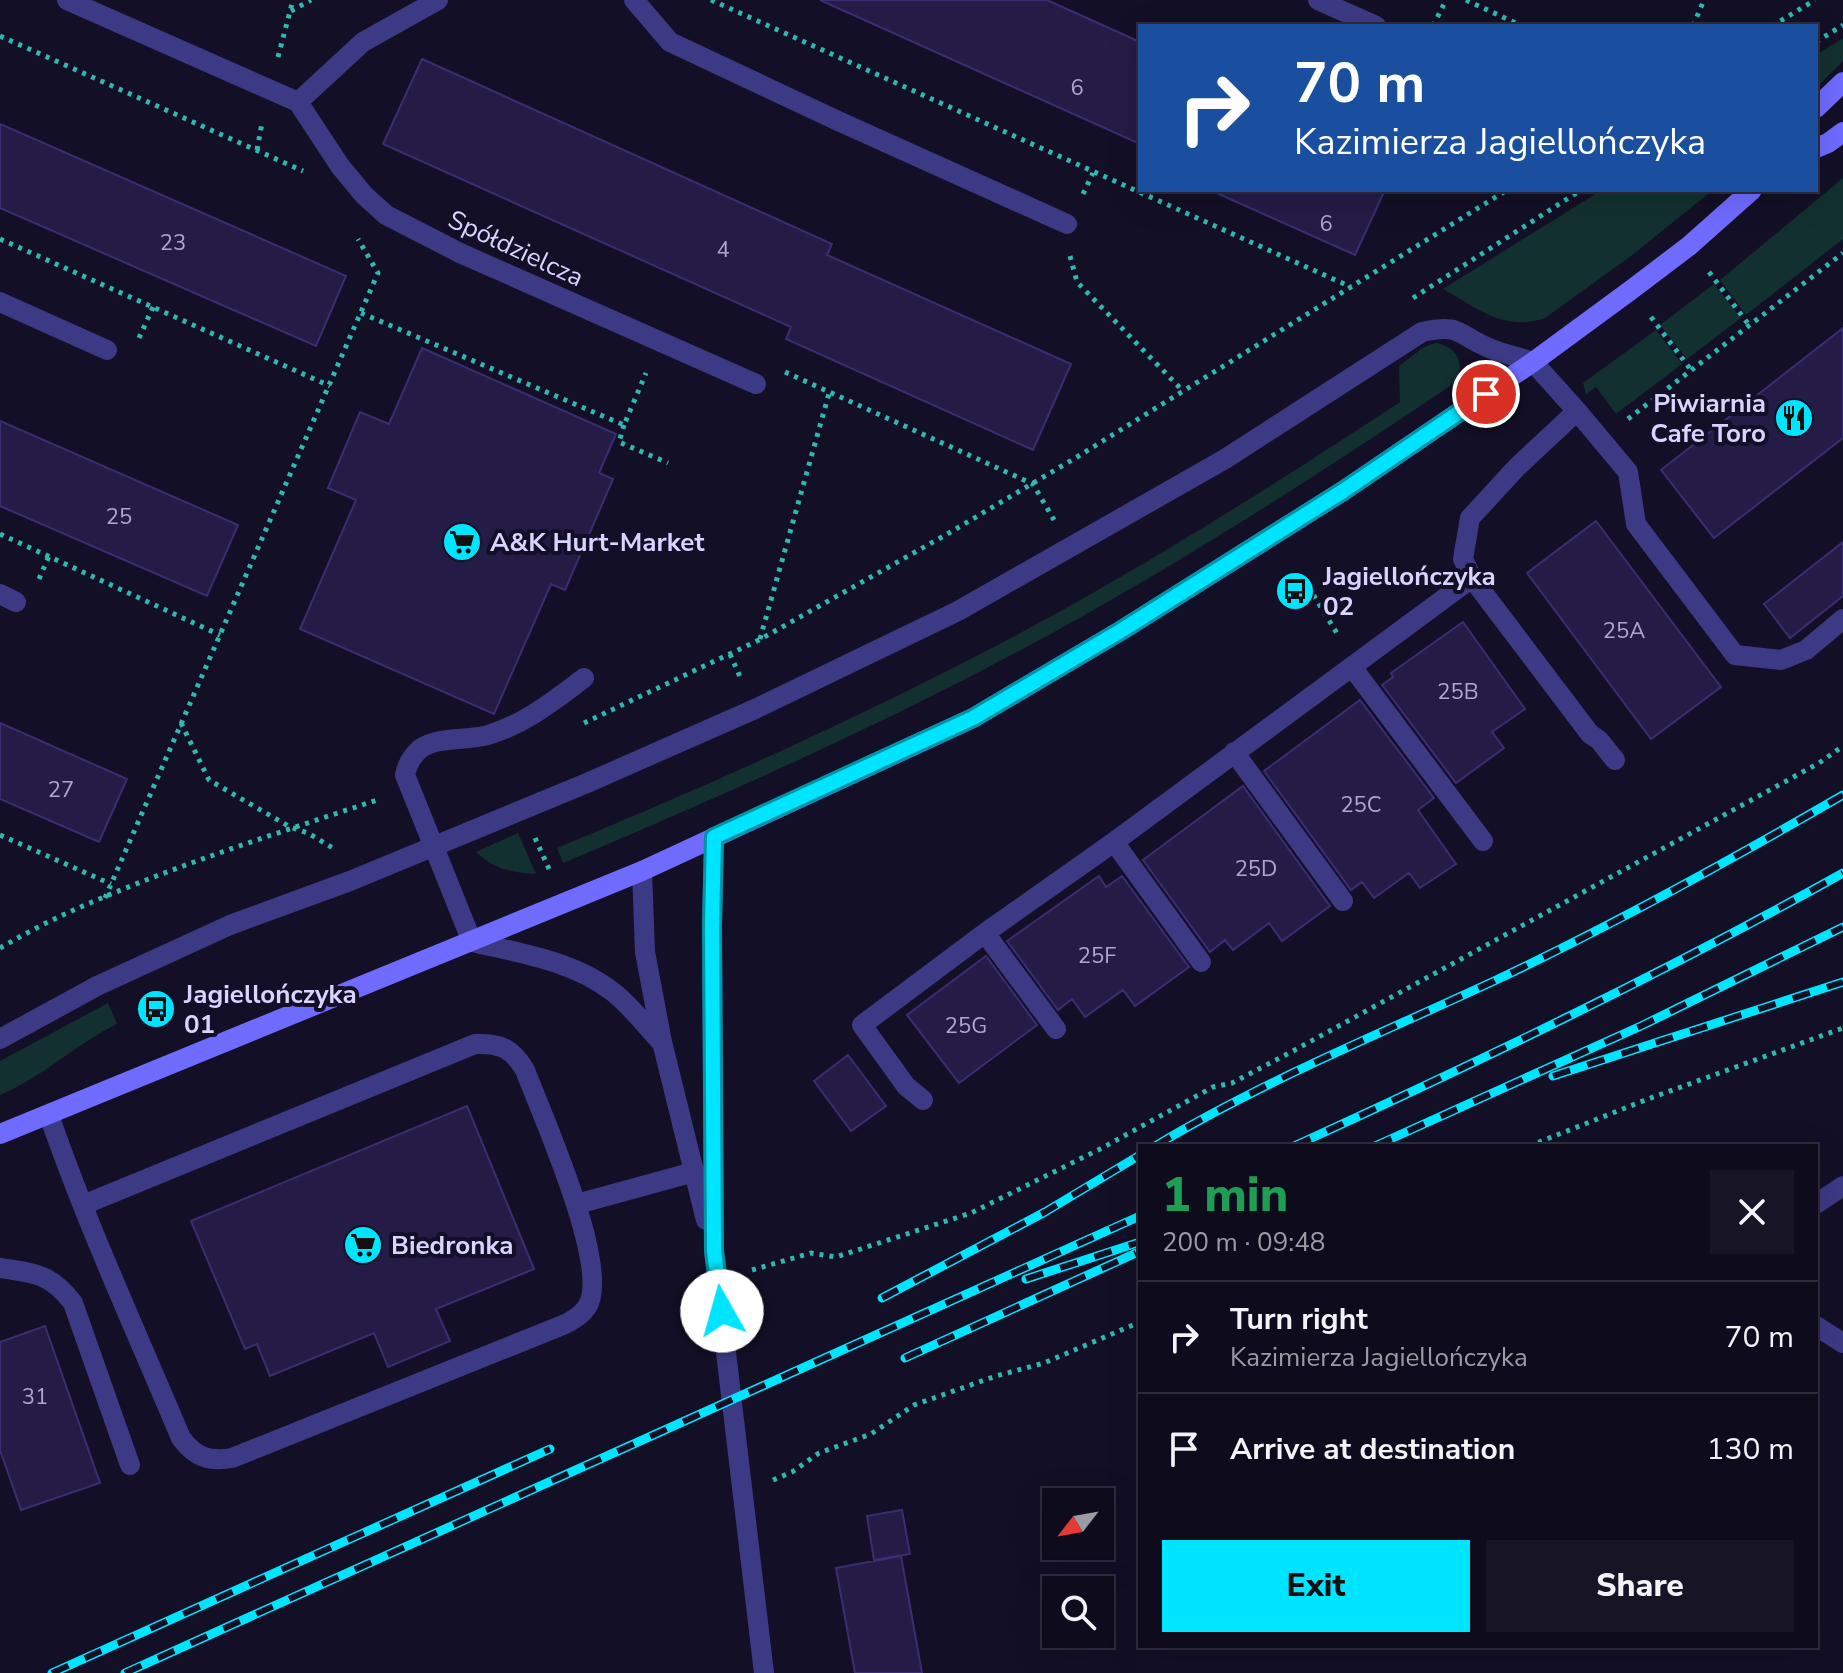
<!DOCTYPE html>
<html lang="en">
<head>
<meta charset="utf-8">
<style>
	:root { --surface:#0e0b1c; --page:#171425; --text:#f1f3f6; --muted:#9b9ba3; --line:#2e2b3b; --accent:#00e5ff }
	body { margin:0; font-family:"Nunito Sans",sans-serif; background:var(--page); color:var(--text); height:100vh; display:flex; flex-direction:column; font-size:30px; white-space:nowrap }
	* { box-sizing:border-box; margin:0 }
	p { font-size:26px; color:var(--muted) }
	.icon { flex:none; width:44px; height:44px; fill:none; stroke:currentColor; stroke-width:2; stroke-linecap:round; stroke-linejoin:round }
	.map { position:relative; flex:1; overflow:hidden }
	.drawer { position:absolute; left:1138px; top:1144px; width:680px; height:504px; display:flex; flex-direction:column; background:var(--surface); border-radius:0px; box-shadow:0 8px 32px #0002,0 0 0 2px var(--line) }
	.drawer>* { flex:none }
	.guide { position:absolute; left:1138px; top:24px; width:680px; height:168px; border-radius:0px; box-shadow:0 8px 32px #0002,0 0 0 2px var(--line); background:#1a4fa0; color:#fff; overflow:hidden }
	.needle { width:52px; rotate:239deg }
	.buttons { position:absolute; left:1042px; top:1488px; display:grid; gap:16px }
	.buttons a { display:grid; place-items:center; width:72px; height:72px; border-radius:0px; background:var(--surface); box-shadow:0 8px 32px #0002,0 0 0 2px var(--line); font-size:40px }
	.pin { position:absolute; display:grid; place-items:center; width:68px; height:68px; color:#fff; margin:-34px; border:4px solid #fff; border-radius:50%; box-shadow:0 2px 8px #0007 }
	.me { position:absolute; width:88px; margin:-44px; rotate:353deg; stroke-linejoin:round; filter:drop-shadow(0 0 6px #0008) }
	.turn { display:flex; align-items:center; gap:28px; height:168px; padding:0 24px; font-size:36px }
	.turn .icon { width:104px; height:104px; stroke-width:2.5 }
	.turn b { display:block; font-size:56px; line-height:68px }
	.round { display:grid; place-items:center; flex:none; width:84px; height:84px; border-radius:0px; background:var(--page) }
	.summary { display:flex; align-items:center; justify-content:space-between; height:136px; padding:0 24px }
	h1 { font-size:48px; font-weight:800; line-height:60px; color:#1e9e55 }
	.action { display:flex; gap:16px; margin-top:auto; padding:16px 24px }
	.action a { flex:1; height:92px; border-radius:0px; background:var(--accent); color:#111; font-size:32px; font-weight:800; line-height:92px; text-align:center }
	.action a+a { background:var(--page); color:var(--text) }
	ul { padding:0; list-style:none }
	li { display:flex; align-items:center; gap:24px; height:112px; padding:0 24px; border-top:2px solid var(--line) }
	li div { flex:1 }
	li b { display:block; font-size:30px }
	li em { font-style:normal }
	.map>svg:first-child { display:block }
	.green { fill:#12302f }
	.building { fill:#241b47; stroke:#3b2d73; stroke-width:2 }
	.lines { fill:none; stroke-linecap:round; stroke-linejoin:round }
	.path { stroke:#2fb8b0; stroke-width:5; stroke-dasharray:4 6; stroke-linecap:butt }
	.service { stroke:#3d3a85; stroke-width:20 }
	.minor { stroke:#3d3a85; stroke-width:20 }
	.tertiary { stroke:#3d3a85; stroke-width:20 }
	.secondary { stroke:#6f6bff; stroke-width:20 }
	.rail-casing { stroke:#00e5ff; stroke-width:9 }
	.rail { stroke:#130f26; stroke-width:6; stroke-dasharray:18; stroke-linecap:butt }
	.route-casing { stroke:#0095a6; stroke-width:20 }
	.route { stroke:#00e5ff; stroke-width:14 }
	.labels { text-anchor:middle; stroke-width:8; stroke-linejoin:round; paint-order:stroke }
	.number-label { font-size:22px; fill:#aca6d1 }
	.street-label { font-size:26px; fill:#d9d4ff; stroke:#130f26 }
	.poi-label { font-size:26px; font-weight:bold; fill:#d9d4ff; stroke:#130f26; text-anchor:start }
</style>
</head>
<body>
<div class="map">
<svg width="1843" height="1673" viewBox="0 0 1843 1673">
	<rect width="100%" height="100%" fill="#130f26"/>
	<path class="green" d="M 1843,38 L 1843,61 L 1816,88 L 1816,55 Z
		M 1843,178 L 1843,239 L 1746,315 L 1720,280 Z
		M 1602,190 L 1713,190 L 1631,256 L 1545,318 C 1504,332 1479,309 1443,289 Z
		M 1714,284 L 1741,318 L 1687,359 L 1660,325 Z
		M 1656,330 L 1682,364 L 1616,414 L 1596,387 L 1586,394 L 1583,383 Z
		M 1435,343 C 1457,345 1468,367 1453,384 C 1312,479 1169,571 1019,651 C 871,730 718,798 563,863 L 557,848 C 702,788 846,724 986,651 C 1129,577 1266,490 1400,402 L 1399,366 L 1424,347 Z
		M 518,833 L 536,874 C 512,873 494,869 476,852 Z
		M 108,1003 L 117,1024 C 76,1044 43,1077 0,1095 L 0,1061 Z"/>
	<path class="building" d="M 820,0 L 1047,0 L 1140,42 L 1140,144 Z
		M 422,59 L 832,244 L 827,255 L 1071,364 L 1033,450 L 786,339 L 791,327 L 383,144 Z
		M 0,124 L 346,276 L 316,346 L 0,208 Z
		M 1210,190 L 1385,190 L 1355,255 Z
		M 1843,328 L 1843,438 L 1714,538 L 1661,470 Z
		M 422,348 L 616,434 L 599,473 L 613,479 L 565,590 L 551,584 L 494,714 L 300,629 L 356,500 L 328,488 L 360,412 L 389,424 Z
		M 0,421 L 238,525 L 207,596 L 0,506 Z
		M 1596,521 L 1721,687 L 1651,739 L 1527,573 Z
		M 1843,542 L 1843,596 L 1790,638 L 1764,604 Z
		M 1463,622 L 1525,709 L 1492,732 L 1504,748 L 1456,783 L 1382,685 L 1393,677 L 1391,673 Z
		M 1360,700 L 1434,798 L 1418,810 L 1456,864 L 1420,888 L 1409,873 L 1374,898 L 1362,882 L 1351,890 L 1264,771 Z
		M 0,723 L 127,779 L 99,842 L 0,799 Z
		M 1243,786 L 1330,906 L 1282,941 L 1269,923 L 1233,950 L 1225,940 L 1210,952 L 1143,860 Z
		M 1099,876 L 1106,887 L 1122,876 L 1189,967 L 1135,1006 L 1123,990 L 1085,1017 L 1072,999 L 1058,1010 L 1007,941 Z
		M 986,956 L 1037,1025 L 959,1083 L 907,1015 Z
		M 848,1055 L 886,1106 L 851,1131 L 814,1081 Z
		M 467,1106 L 534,1269 L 436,1309 L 450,1341 L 388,1367 L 374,1333 L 270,1376 L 257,1344 L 245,1349 L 191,1221 Z
		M 45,1326 L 100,1483 L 21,1510 L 0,1450 L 0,1342 Z
		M 902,1510 L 910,1554 L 874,1560 L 867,1516 Z
		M 901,1556 L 922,1673 L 855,1673 L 836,1568 Z"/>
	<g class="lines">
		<path class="path" d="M 711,0 L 1351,287
			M 1466,0 L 1522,26
			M 291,11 L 311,0
			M 1433,26 L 1446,0
			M 1693,26 L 1704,0
			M 1772,26 L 1815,0
			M 0,36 L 303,171
			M 1816,42 L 1843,25
			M 278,57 L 293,0
			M 257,150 L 262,123
			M 1083,194 L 1093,173
			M 0,239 L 330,386
			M 1070,256 L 1077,282 L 1183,391
			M 1709,272 L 1749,325
			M 1413,298 L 1581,190
			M 361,313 L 624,425 L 646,373
			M 1651,317 L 1691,370
			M 139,338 L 153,307
			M 785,372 L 1033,484 L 1054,520
			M 1628,419 L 1843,253
			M 624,425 L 619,442 L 668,463
			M 0,534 L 220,635
			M 1303,578 L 1338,635
			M 39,579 L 49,556
			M 760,639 L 830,390
			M 730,654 L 741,679
			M 181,723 L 209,780 L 290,827 L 308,833 L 336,850
			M 584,723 L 759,640 L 949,533 L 1077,457 L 1507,190
			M 0,835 L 111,884
			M 535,838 L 550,871
			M 105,898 L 378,273 L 358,239
			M 0,948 C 21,936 43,924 65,914 C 166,868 275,834 380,799
			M 1529,1146 L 1648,1099 L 1843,1028
			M 752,1270 L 811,1253 L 836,1257 L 971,1213 L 1102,1148 L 1213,1087 L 1232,1083 L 1293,1051 L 1819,763 L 1843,746
			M 773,1480 L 792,1472 L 819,1453 L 871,1434 L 914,1405 L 996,1376 L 1044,1363 L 1140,1322"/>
		<path class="service" d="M 1577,411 L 1628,472 L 1636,524 L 1735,655 L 1781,660 L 1806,650 L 1843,619
			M 1472,578 L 1590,734 L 1599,740 L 1615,760
			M 1352,667 L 1483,841
			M 1234,752 L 1343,901
			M 1114,842 L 1201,962
			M 434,847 L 405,775 C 407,765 412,756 420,749 C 437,736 468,741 488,735 C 525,724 553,701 584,678
			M 985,933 L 1056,1029
			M 923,1100 L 906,1086 L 862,1025 L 985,933 L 1114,842 L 1472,578 L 1463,559 L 1470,518 L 1517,467 L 1577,411 L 1533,362
			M 49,1115 C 87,1225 136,1331 181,1438 C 195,1457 209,1462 232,1458 L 563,1325 C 572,1321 581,1316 587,1307 C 612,1269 541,1113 525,1070 C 512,1048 500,1043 475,1044 L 83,1205
			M 577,1204 L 694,1172
			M 1816,1204 L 1843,1186
			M 0,1268 C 35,1273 51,1274 73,1303 L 130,1465
			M 1816,1326 L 1843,1343"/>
		<path class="minor" d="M 67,0 L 298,102 L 340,166 L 364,195 L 386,215 L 460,253 L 756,384
			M 634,0 L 670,42 L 836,120 L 1067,224
			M 1318,0 L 1376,26
			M 298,102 L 363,42 L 438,0
			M 0,302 L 107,350
			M 0,594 L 16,602
			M 434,847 L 472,942
			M 0,1039 L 97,986 L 230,925 L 350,881 L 587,783 L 755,709 L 958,611 L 1225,459 L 1422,332 C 1462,323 1457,335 1489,348 C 1503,354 1519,357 1533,362"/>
		<path class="tertiary" d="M 714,837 L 712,926 L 714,1251 L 764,1673
			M 642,871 L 645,952 L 662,1042 L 706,1220
			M 472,942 C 520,953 574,961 613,992 C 631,1006 646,1026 661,1042"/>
		<path class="secondary" d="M 1816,108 L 1843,82
			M 1816,148 L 1828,143 L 1843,132
			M 0,1134 L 642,871 L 973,718 L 1122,630 L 1343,491 L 1533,362 L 1631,290 L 1689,246 L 1752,190"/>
		<defs>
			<path id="rail" d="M 1553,1076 L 1843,982
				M 1155,1146 C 1263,1081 1380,1034 1494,981 C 1613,925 1729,861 1843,795
				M 1294,1146 C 1480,1061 1664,973 1843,873
				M 1375,1146 L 1641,1026 L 1843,927
				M 1026,1279 L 1140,1242
				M 882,1298 L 1045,1212 L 1140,1155
				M 905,1358 L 1136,1253
				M 52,1673 L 550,1449
				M 125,1673 L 1140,1216"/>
		</defs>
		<use href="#rail" class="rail-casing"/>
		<use href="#rail" class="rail"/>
	</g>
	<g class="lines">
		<defs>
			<path id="route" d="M 722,1311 L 714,1251 L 712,926 L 714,837 L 973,718 L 1122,630 L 1343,491 L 1486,394"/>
		</defs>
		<use href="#route" class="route-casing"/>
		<use href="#route" class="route"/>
	</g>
	<defs>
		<symbol id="restaurant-disc" viewBox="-11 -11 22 22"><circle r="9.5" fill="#00e5ff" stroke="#130f26"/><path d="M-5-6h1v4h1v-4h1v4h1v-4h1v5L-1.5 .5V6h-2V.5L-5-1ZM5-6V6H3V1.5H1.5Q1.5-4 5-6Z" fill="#111"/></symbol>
		<symbol id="supermarket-disc" viewBox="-11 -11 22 22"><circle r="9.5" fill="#00e5ff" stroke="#130f26"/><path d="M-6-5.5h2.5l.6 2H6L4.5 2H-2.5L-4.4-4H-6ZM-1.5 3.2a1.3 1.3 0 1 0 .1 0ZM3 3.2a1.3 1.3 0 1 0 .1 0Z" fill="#111"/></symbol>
		<symbol id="bus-disc" viewBox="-11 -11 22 22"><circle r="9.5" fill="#00e5ff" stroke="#130f26"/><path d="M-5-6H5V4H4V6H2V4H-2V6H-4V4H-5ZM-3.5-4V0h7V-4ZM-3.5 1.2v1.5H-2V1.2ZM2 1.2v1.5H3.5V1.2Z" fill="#111"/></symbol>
	</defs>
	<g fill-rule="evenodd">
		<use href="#restaurant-disc" x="1772" y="396" width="44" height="44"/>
		<use href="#supermarket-disc" x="440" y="520" width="44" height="44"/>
		<use href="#bus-disc" x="1273" y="569" width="44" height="44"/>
		<use href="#bus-disc" x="134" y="987" width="44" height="44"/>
		<use href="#supermarket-disc" x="341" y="1223" width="44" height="44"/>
	</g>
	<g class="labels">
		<g class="number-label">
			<text x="1077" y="95">6</text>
			<text x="1326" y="231">6</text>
			<text x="173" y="250">23</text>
			<text x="723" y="257">4</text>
			<text x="119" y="524">25</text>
			<text x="1624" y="638">25A</text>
			<text x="1458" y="699">25B</text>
			<text x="61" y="797">27</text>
			<text x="1361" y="812">25C</text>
			<text x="1256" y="876">25D</text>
			<text x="1097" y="963">25F</text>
			<text x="966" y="1033">25G</text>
			<text x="35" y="1404">31</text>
		</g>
		<g class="street-label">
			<text transform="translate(516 248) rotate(25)" y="9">Spółdzielcza</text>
		</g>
		<g class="poi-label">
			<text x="1766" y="412" text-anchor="end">Piwiarnia<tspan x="1766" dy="30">Cafe Toro</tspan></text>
			<text x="490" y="551">A&amp;K Hurt-Market</text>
			<text x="1323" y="585">Jagiellończyka<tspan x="1323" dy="30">02</tspan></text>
			<text x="184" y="1003">Jagiellończyka<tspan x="184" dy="30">01</tspan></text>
			<text x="391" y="1254">Biedronka</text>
		</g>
	</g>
</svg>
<div class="buttons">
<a><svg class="needle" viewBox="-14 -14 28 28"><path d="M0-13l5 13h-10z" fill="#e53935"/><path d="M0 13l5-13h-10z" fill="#9b9ba3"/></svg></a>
<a><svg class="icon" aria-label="search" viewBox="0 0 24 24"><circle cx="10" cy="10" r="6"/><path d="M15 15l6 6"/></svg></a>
</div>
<div class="pin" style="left:1486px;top:394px;background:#d93025"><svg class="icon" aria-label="arrive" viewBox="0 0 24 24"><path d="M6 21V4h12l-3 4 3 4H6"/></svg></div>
<svg class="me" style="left:722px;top:1311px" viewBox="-20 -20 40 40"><circle r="19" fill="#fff"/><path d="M0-13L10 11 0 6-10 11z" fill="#00e5ff"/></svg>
<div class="guide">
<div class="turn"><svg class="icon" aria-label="right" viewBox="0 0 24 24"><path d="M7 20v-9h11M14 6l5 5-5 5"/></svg><div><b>70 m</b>Kazimierza Jagiellończyka</div></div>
</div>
<section class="drawer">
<div class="summary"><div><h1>1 min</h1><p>200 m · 09:48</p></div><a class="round"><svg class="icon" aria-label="close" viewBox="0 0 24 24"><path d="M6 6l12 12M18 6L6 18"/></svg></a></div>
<ul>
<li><svg class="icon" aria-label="right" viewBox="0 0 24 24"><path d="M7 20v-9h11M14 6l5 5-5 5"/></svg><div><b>Turn right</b><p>Kazimierza Jagiellończyka</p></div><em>70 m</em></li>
<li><svg class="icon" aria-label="arrive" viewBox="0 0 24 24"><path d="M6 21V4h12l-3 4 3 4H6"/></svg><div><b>Arrive at destination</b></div><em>130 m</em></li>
</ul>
<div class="action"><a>Exit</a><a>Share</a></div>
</section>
</div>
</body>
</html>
